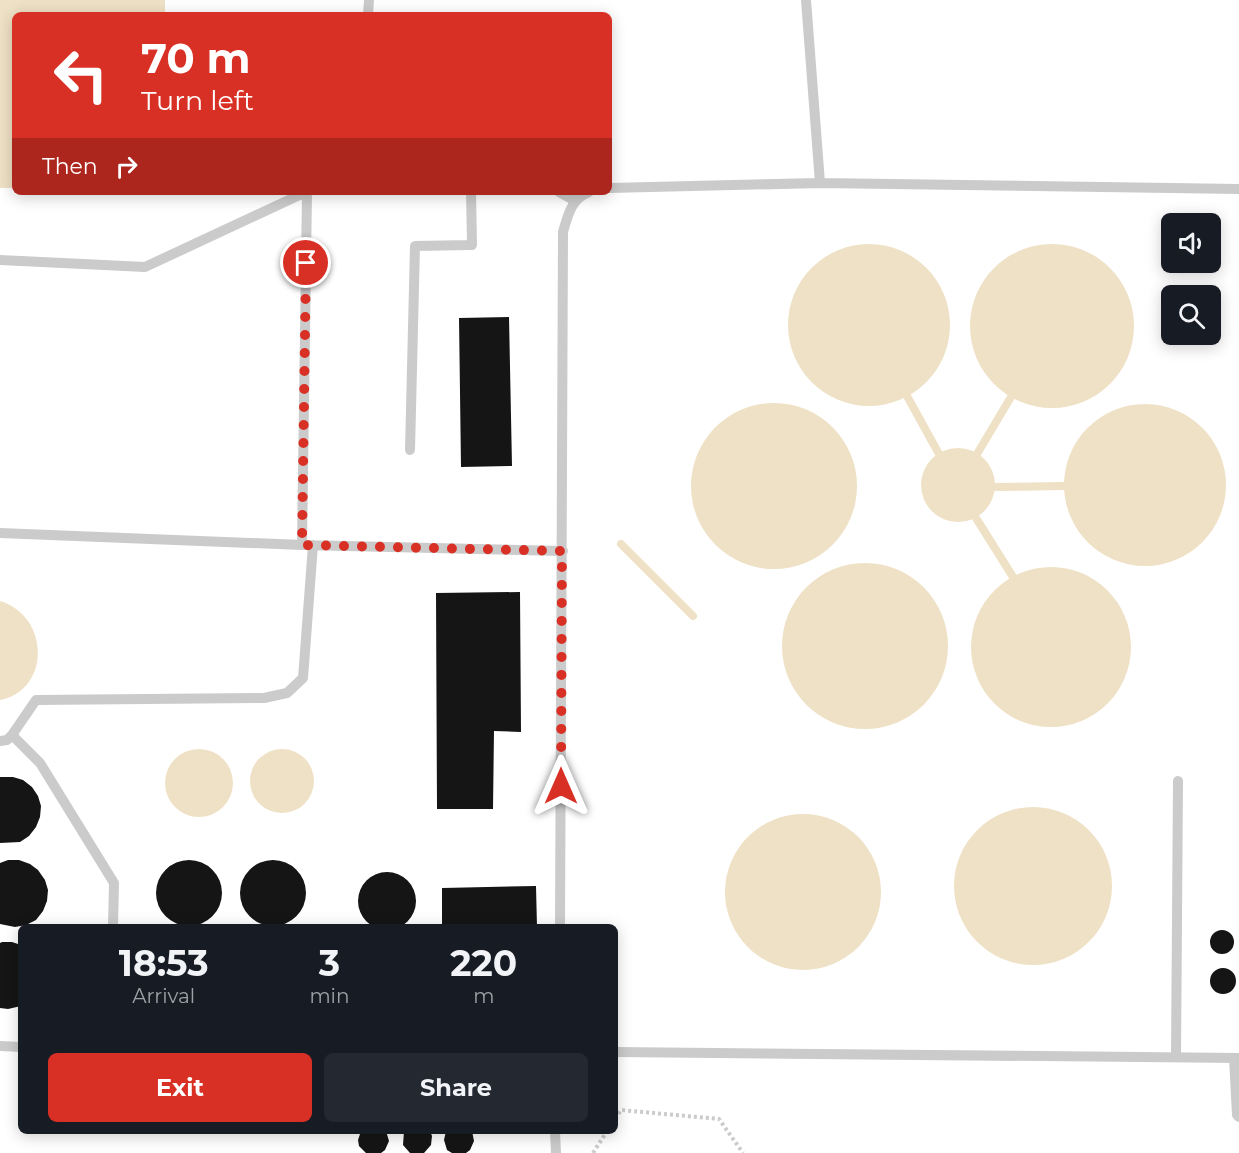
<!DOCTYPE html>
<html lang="en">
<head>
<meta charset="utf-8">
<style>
	:root { --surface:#171b24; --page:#242831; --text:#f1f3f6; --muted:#9ea1a6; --accent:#d93025 }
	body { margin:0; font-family:Montserrat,sans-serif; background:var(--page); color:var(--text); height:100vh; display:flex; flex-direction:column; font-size:22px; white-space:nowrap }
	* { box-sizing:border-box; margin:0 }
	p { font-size:20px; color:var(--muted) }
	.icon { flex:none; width:33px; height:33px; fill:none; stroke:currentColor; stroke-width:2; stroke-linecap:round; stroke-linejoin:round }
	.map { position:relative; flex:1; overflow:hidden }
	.details { position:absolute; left:18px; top:924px; width:600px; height:210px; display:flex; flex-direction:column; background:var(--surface); border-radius:9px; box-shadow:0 3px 15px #0003 }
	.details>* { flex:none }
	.banner { position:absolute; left:12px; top:12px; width:600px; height:183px; border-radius:9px; box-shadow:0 3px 15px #0003; background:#d93025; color:#fff; overflow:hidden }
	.buttons { position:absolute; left:1161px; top:213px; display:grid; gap:12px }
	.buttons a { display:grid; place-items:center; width:60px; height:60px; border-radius:9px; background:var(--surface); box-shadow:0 3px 15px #0003; font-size:30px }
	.pin { position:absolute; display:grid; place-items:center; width:51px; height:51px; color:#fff; margin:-26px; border:3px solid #fff; border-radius:50%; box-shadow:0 2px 6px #0007 }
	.me { position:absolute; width:66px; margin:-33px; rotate:0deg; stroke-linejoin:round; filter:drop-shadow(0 0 4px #0008) }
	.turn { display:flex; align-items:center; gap:21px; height:126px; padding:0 30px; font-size:27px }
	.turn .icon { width:78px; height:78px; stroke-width:2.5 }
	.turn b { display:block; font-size:42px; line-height:51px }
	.then { display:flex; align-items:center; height:57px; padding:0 30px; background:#0003; gap:12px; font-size:22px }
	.eta { display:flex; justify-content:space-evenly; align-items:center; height:102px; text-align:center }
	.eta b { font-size:36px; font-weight:700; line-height:42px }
	.button { display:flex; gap:12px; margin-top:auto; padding:12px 30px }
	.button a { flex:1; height:69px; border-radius:9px; background:var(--accent); color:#fff; font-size:24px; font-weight:700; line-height:69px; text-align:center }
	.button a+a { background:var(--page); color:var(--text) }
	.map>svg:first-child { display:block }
	.water { fill:#efe1c5 }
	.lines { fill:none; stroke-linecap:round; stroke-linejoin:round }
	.stream { stroke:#efe1c5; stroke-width:8 }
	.building { fill:#151515 }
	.path { stroke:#cbcbcb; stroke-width:4; stroke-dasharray:3 3; stroke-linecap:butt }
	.lane { stroke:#cbcbcb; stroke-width:10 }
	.route { stroke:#d93025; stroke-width:10; stroke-dasharray:0 18 }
</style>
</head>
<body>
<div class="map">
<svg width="1239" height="1153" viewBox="0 0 1239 1153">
	<rect width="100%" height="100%" fill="#fff"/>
	<path class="water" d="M 0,0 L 165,0 L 165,15 L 15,15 L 15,188 L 0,188 Z
		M970 326a82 82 0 1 1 164 0a82 82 0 1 1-164 0Z
		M788 325a81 81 0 1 1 162 0a81 81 0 1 1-162 0Z
		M691 486a83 83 0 1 1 166 0a83 83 0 1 1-166 0Z
		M1064 485a81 81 0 1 1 162 0a81 81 0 1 1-162 0Z
		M921 485a37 37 0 1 1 74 0a37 37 0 1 1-74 0Z
		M782 646a83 83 0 1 1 166 0a83 83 0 1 1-166 0Z
		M971 647a80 80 0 1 1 160 0a80 80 0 1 1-160 0Z
		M 0,601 C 50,616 51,690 0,700 Z
		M250 781a32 32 0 1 1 64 0a32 32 0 1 1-64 0Z
		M165 783a34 34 0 1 1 68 0a34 34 0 1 1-68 0Z
		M954 886a79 79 0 1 1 158 0a79 79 0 1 1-158 0Z
		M725 892a78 78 0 1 1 156 0a78 78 0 1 1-156 0Z"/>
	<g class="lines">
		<path class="stream" d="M 907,396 L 939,454
			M 977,454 L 1011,397
			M 996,487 L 1064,486
			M 976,518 L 1013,577
			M 621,544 L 693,616"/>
	</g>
	<path class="building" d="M 509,317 L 512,466 L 461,467 L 459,318 Z
		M 520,592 L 521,732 L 494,731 L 493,809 L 437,809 L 436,593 Z
		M 0,777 L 13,777 L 23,780 L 32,787 L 38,796 L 41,806 L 40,817 L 36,827 L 29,836 L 20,842 L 0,843 Z
		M156 893a33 33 0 1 1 66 0a33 33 0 1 1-66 0Z
		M240 893a33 33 0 1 1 66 0a33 33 0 1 1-66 0Z
		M 8,860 L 19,860 L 30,864 L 38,870 L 45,880 L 48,890 L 47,901 L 43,911 L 36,920 L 26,925 L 15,927 L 0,924 L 0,863 Z
		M358 901a29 29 0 1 1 58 0a29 29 0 1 1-58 0Z
		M 536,886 L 537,927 L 442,927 L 442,888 Z
		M1210 942a12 12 0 1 1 24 0a12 12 0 1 1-24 0Z
		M 2,942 L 12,942 L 21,945 L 21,1006 L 8,1009 L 0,1008 L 0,943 Z
		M1210 981a13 13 0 1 1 26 0a13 13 0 1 1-26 0Z
		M 361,1131 L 386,1131 L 389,1141 L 385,1150 L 381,1153 L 366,1153 L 359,1146 L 358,1140 Z
		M 404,1131 L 430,1131 L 432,1136 L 431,1145 L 424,1153 L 410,1153 L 403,1145 Z
		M 446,1131 L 472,1131 L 474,1141 L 470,1150 L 466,1153 L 452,1153 L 447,1150 L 444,1140 Z"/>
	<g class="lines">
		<path class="path" d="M 615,1119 L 621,1110 L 719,1119 L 743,1153
			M 593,1153 L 607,1131"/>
		<path class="lane" d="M 806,0 L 820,183
			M 368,15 L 369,0
			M 609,188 L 820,183 L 1239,189
			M 559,192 L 575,201
			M 0,260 L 145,267 L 306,192
			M 410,450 L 415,246 L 472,245 L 471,192
			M 0,533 L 302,545 L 563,551
			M 302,545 L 307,192
			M 12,735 L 40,763 L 114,883 L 113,927
			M 0,741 L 7,740 L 12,735 L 36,700 L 264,698 L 287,693 L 303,678 L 313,545
			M 560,927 L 563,232 C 568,215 571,199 589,192
			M 0,1046 L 21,1047
			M 615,1052 L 1239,1058
			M 1176,1057 L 1178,781
			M 1234,1058 L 1237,1115 L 1239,1117
			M 555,1131 L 556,1153"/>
	</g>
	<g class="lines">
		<path class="route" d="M 306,263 L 302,545 L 562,551 L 561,786"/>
	</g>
</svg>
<div class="buttons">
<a><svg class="icon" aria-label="sound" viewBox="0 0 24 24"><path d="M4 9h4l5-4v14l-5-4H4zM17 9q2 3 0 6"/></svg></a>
<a><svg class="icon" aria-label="search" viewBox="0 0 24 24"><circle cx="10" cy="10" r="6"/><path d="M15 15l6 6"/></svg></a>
</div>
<div class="pin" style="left:306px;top:263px;background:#d93025"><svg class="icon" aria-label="arrive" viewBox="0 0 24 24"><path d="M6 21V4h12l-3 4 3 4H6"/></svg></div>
<svg class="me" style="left:561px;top:786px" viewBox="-20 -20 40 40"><path d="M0-17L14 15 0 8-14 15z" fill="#d93025" stroke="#fff" stroke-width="4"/></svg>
<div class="banner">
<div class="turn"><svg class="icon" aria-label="left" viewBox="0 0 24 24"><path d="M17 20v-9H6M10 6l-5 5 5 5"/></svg><div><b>70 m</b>Turn left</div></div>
<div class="then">Then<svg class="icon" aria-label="right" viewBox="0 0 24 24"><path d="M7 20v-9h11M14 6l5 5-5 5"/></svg></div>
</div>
<section class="details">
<div class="eta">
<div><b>18:53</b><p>Arrival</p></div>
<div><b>3</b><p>min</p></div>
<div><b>220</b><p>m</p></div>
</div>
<div class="button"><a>Exit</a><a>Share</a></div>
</section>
</div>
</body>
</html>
